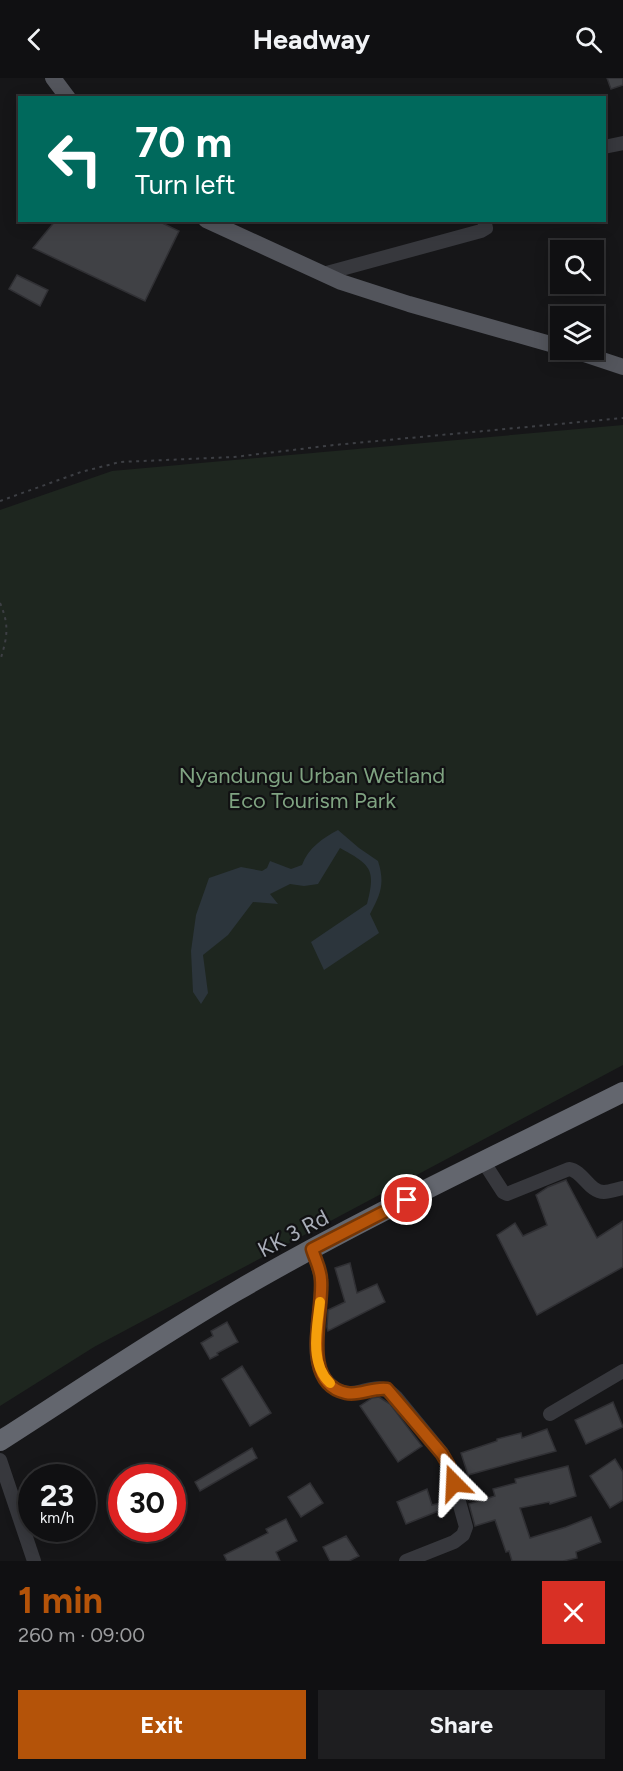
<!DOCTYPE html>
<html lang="en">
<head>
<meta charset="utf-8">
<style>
	:root { --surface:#101012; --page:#1e1e20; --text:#f1f3f6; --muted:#9c9d9f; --line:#303032; --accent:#b45309 }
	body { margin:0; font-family:Figtree,sans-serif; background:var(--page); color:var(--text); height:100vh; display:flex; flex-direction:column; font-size:22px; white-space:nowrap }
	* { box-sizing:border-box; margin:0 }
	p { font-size:20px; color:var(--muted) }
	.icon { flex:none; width:33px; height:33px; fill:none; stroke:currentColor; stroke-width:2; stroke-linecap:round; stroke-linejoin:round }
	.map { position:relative; height:1483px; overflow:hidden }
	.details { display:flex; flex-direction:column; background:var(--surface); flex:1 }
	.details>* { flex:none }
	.banner { position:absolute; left:18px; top:18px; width:588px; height:126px; border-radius:0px; box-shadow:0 3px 15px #0003,0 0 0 2px var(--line); background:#00695c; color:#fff; overflow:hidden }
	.tools { position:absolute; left:550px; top:162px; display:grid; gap:12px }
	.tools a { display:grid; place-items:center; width:54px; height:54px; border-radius:0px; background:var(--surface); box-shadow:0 3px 15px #0003,0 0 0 2px var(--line); font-size:30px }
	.speed { position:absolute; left:18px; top:1386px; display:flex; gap:12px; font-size:30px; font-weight:700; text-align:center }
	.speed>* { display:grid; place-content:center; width:78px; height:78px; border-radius:50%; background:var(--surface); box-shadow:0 3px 15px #0003,0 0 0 2px var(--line); line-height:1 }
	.speed small { font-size:15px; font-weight:400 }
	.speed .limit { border:9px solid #d22; background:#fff; color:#111 }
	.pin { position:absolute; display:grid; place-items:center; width:51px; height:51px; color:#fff; margin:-26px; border:3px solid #fff; border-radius:50%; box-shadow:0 2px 6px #0007 }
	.me { position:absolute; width:66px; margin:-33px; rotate:339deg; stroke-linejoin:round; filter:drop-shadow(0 0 4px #0008) }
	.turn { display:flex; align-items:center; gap:21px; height:126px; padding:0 18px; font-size:27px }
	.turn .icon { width:78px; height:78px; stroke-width:2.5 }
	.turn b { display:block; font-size:42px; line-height:51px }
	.round { display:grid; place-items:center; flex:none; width:63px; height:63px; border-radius:0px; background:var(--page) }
	.summary { display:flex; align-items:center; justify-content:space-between; height:102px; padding:0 18px }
	h1 { font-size:36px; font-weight:700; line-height:45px; color:var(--accent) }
	.primary-button { display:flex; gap:12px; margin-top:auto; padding:12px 18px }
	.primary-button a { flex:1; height:69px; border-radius:0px; background:var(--accent); color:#fff; font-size:24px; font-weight:700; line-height:69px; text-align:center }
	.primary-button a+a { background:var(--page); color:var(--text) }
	header { display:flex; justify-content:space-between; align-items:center; height:78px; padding:0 18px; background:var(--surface); font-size:27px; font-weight:700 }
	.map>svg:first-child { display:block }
	.green { fill:#1e261f }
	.water { fill:#2c353c }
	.building { fill:#404145; stroke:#303034; stroke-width:1.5 }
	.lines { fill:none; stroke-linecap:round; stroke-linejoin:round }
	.path { stroke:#3d3f44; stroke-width:2; stroke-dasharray:3 4.5; stroke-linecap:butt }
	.minor { stroke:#37383d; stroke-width:14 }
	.major { stroke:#53555c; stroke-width:16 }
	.highway { stroke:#63666e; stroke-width:20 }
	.route-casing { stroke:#753606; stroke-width:15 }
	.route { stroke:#b45309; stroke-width:10 }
	.slow { stroke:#f59e0b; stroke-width:10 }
	.labels { text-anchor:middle; stroke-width:4.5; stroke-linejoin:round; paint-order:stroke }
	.park-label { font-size:22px; fill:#7fa381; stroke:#111113 }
	.street-label { font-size:22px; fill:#a8adb8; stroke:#111113 }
</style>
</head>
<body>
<header><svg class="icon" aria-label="back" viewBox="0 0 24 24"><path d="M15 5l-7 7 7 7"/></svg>Headway<svg class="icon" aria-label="search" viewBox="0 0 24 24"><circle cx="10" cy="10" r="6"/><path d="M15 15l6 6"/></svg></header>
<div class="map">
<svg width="623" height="1483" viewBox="0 0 623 1483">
	<rect width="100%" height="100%" fill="#161618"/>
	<path class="green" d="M 623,347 L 623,987 L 94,1269 L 0,1328 L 0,432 L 112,393 Z"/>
	<path class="water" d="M 338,752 L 359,770 L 378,783 C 385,805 381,816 370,836 L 379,855 L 324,892 L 311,864 L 367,826 C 376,791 371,787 340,770 L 318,806 L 304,808 L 290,806 L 270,816 L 278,826 L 253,824 L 228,857 L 203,877 L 208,915 L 201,926 L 193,914 L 191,873 L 196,837 L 209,800 L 241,789 L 262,793 L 267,790 L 270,783 L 291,791 L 302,787 C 308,770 323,760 338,752 Z"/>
	<path class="building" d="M 607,0 L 623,0 L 623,7 L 611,11 Z
		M 56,142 L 156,142 L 179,153 L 145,223 L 33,170 Z
		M 17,197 L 48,212 L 40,228 L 9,211 Z
		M 566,1102 L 597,1160 L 623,1143 L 623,1189 L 537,1237 L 497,1157 L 515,1145 L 523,1158 L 547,1147 L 536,1117 L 548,1109 Z
		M 350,1185 L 357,1215 L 377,1206 L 385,1224 L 328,1253 L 327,1249 L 328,1232 L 345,1224 L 335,1190 Z
		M 227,1244 L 238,1264 L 217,1275 L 218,1277 L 210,1281 L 201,1265 L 213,1258 L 211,1253 Z
		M 242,1288 L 271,1335 L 250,1348 L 222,1301 Z
		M 379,1319 L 390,1326 L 422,1368 L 398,1384 L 360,1328 L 372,1320 Z
		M 613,1324 L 623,1349 L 586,1366 L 575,1342 Z
		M 547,1351 L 556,1373 L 468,1397 L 461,1375 L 497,1363 L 497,1361 L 521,1355 L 522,1360 Z
		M 252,1370 L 257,1380 L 200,1413 L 195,1404 Z
		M 615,1381 L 623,1394 L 623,1422 L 610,1430 L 590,1398 Z
		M 568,1388 L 576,1418 L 550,1426 L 549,1424 L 520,1430 L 530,1460 L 566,1449 L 591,1439 L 601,1464 L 576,1474 L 577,1480 L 563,1483 L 512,1483 L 509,1473 L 506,1474 L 495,1442 L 475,1448 L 469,1426 L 495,1418 L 493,1411 L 516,1405 L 515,1401 Z
		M 310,1405 L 323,1425 L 301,1439 L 288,1419 Z
		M 427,1411 L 432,1427 L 449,1423 L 451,1428 L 406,1446 L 397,1424 Z
		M 286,1441 L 297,1463 L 276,1474 L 280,1483 L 227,1483 L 224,1477 L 268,1455 L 266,1451 Z
		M 346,1458 L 359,1478 L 349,1483 L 330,1483 L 323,1469 Z"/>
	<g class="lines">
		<path class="path" d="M 0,423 L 81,394 L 120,384 L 234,379 L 334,367 L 623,340
			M 0,525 C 10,548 7,560 0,583"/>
		<path class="minor" d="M 604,69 L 623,65
			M 323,196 L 481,153 L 486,150 L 484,142
			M 483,1083 L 503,1114 L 507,1116 L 569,1091 C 583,1093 589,1114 604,1114 C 610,1114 617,1111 623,1110
			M 312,1171 C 315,1181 320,1191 321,1202 C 324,1234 301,1289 336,1311 C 360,1325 373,1297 396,1319 L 442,1375 L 449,1388 L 466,1449 L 463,1457 L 454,1464 L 406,1483
			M 550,1336 L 623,1293
			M 0,1382 L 34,1483"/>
		<path class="major" d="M 53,0 L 68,20
			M 206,142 L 341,204 L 409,226 L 561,269
			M 572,272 L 623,289"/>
		<path class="highway" d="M 0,1363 C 78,1313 155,1261 235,1214 C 360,1141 493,1079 623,1014"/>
	</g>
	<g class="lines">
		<defs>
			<path id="route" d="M 407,1122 L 312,1171 C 315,1181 321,1192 321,1202 C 324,1233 299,1305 346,1315 C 360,1318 372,1309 387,1311 L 442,1376 L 449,1388 L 454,1405"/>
		</defs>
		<use href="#route" class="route-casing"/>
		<use href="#route" class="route"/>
		<path class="slow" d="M 320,1224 C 317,1250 309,1285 330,1305"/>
	</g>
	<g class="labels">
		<g class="park-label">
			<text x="312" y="705">Nyandungu Urban Wetland<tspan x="312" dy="25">Eco Tourism Park</tspan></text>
		</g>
		<g class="street-label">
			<text transform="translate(293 1155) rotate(-28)" y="8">KK 3 Rd</text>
		</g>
	</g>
</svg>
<div class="tools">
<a><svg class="icon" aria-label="search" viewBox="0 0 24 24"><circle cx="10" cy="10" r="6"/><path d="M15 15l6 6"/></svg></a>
<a><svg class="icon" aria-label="layers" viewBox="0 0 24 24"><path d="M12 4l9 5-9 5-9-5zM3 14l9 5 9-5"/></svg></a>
</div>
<div class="speed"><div>23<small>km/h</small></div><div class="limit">30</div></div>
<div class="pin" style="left:407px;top:1122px;background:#d93025"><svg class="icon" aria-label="arrive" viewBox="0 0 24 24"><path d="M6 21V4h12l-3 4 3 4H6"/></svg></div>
<svg class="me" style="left:454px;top:1405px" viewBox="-20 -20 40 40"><path d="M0-17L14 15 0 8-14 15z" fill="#b45309" stroke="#fff" stroke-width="4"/></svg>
<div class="banner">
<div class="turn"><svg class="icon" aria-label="left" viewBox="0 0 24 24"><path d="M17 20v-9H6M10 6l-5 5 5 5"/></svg><div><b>70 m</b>Turn left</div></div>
</div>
</div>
<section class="details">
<div class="summary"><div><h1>1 min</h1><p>260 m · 09:00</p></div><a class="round" style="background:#d93025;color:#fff"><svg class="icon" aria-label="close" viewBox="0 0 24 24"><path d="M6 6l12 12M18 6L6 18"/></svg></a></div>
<div class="primary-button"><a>Exit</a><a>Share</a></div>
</section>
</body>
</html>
